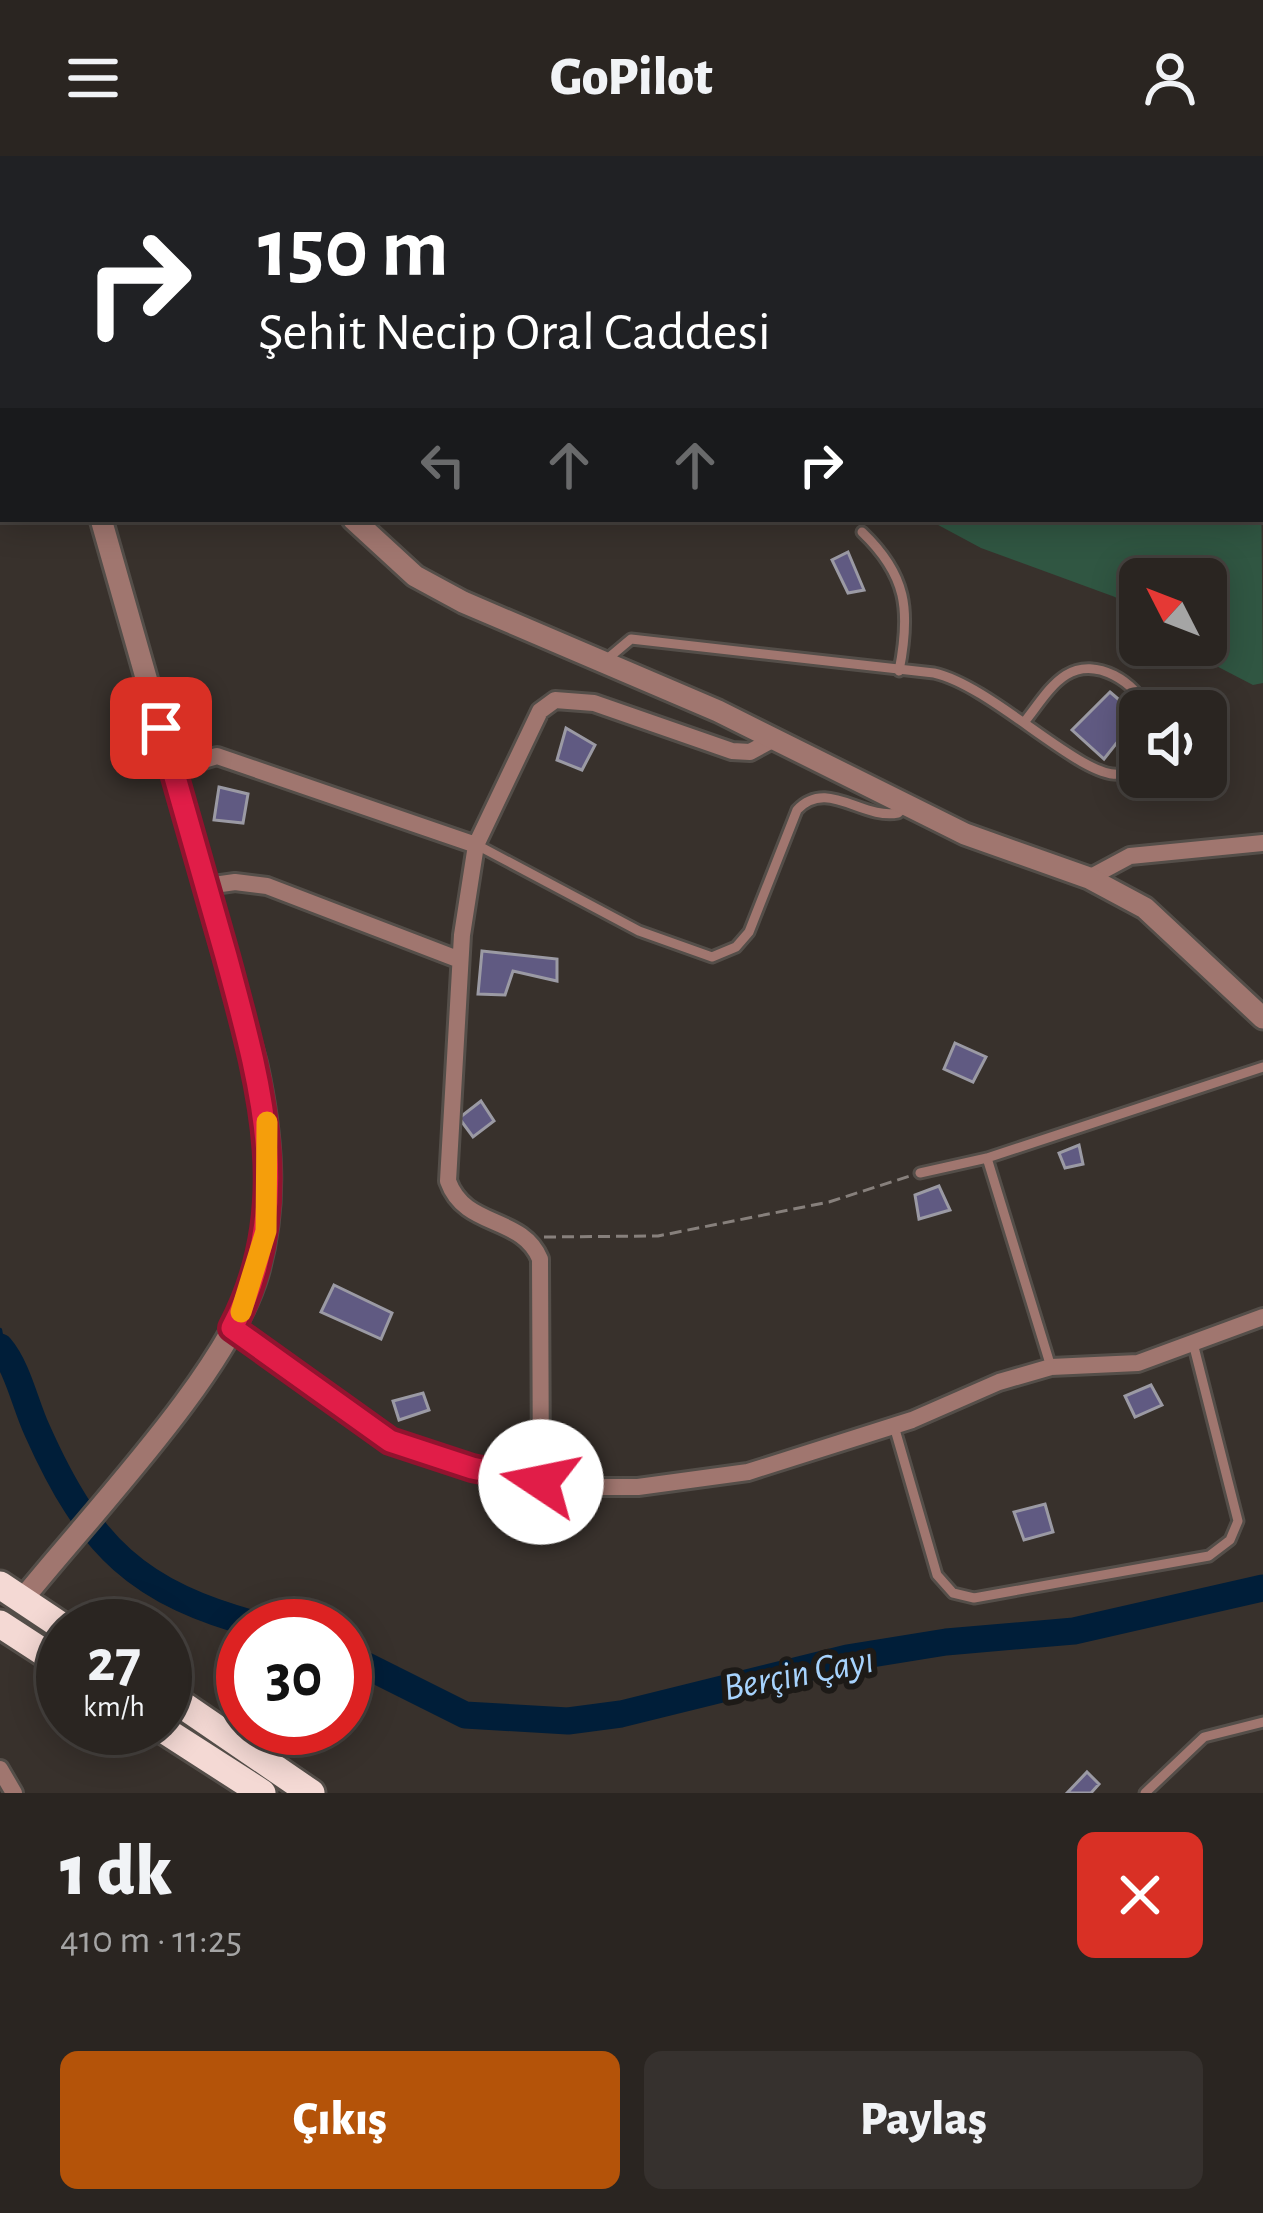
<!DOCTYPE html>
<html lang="tr">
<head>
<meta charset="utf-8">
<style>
	:root { --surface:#2a2521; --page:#36312e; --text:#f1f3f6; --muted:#a5a5a5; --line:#46423f; --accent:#b45309 }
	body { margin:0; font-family:"Alegreya Sans",sans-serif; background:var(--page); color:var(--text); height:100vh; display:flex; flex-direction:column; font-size:45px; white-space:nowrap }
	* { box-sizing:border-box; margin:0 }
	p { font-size:39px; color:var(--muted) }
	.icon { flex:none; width:66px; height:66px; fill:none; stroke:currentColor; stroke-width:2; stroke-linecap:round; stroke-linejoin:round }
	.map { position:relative; height:1637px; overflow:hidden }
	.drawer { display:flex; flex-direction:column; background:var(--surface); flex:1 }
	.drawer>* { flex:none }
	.hud { position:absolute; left:0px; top:0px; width:1263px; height:366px; box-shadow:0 6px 30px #0003,0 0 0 3px var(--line); background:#202124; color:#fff; overflow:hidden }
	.needle { width:78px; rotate:312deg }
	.tools { position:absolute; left:1119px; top:402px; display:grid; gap:24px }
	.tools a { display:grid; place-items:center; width:108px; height:108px; border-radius:18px; background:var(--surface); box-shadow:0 6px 30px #0003,0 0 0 3px var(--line); font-size:60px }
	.speed { position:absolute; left:36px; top:1443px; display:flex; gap:24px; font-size:60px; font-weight:700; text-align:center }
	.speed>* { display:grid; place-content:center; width:156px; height:156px; border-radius:50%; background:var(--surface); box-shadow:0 6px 30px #0003,0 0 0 3px var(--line); line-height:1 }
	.speed small { font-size:30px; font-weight:400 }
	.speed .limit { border:18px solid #d22; background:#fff; color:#111 }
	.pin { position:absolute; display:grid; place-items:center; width:102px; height:102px; color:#fff; margin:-51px; border-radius:24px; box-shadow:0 6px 18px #0006 }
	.me { position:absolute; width:132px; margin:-66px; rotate:281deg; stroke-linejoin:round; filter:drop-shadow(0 0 9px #0008) }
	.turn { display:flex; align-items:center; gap:42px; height:252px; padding:0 60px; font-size:54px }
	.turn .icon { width:156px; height:156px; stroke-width:2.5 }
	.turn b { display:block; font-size:84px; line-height:102px }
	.lanes { display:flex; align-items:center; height:114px; padding:0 60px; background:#0003; justify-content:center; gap:60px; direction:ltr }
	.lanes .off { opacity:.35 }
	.round { display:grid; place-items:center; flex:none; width:126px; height:126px; border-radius:18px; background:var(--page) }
	.head { display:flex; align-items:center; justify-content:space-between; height:204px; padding:0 60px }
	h1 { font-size:72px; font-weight:800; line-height:90px }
	.cta { display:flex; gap:24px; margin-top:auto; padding:24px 60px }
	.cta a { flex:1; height:138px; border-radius:18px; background:var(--accent); color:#fff; font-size:48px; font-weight:800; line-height:138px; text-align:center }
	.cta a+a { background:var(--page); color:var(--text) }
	header { display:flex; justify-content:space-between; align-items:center; height:156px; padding:0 60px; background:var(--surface); font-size:54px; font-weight:800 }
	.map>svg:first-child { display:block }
	.green { fill:#305642 }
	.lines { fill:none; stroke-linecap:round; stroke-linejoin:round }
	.stream { stroke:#001e39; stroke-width:4.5 }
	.river { stroke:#001e39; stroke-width:27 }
	.building { fill:#605a82; stroke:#9b9aa4; stroke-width:3 }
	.service-casing { stroke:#544e49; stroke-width:15 }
	.minor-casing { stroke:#544e49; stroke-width:22 }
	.tertiary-casing { stroke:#544e49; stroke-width:27 }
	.trunk-casing { stroke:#544e49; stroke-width:33 }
	.path { stroke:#87807c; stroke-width:3; stroke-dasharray:12 6; stroke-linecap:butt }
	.service { stroke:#a0766f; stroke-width:9 }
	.minor { stroke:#a0766f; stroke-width:16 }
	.tertiary { stroke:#a0766f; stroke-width:21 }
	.trunk { stroke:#f4d9d4; stroke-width:27 }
	.route-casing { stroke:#92132f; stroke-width:30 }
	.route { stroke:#e11d48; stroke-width:21 }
	.slow { stroke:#f59e0b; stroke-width:21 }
	.labels { text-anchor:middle; stroke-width:12; stroke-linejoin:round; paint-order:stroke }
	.water-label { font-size:39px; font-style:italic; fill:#a7d3fd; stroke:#1d1a17 }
</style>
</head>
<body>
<header><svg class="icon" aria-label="menu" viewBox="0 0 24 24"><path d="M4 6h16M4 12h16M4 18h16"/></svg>GoPilot<svg class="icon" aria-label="person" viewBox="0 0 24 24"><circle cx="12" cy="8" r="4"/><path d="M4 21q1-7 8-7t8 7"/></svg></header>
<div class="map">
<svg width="1263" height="1637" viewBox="0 0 1263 1637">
	<rect width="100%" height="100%" fill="#38312c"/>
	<path class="green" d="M 273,0 L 1158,0 L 273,3 Z
		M 1260,208 L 1263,527 L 1253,529 L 1176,489 L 1206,489 L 1206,423 L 1140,423 L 1140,461 L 1115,441 L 981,392 L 927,363 L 1260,363 Z"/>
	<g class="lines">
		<path class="stream" d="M 0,1174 L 3,1192"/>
		<path class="river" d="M 0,1191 C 18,1212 25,1248 37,1274 C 89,1391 138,1438 261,1470
			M 345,1499 L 465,1559 L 568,1565 L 621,1558 L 847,1502 L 946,1486 L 1074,1475 L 1263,1432"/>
	</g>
	<path class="building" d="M 848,396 L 864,434 L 848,437 L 832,404 Z
		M 1110,536 L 1138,560 L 1104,603 L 1072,574 Z
		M 566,572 L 595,589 L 582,614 L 557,604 Z
		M 219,631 L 248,638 L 243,667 L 214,664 Z
		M 482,795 L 557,803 L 557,825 L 513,815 L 505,839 L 478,838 Z
		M 955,887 L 986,901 L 973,926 L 944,913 Z
		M 481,945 L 494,965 L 473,981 L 459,962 Z
		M 1079,989 L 1083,1008 L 1065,1012 L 1059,997 Z
		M 939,1030 L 950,1054 L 919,1063 L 915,1039 Z
		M 334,1129 L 392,1157 L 381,1183 L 321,1156 Z
		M 1151,1229 L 1162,1249 L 1135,1261 L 1125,1240 Z
		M 423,1237 L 429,1254 L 399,1264 L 393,1245 Z
		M 1045,1348 L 1053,1376 L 1024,1384 L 1014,1356 Z
		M 1087,1616 L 1099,1628 L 1091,1637 L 1067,1637 Z"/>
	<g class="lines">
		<defs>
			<path id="service" d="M 0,49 L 3,47
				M 862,376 C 907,419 911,454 899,515
				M 606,504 L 631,483 L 934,517 C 993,530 1083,625 1121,618 L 1140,600
				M 1026,564 C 1038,549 1050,529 1066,519 C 1096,500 1137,527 1148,555
				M 477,689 L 639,775 L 712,801 L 736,791 L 749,776 L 797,654 C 827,622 862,664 898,657 L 905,650
				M 987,1002 L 1051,1211
				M 920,1017 L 987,1002 L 1263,911
				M 894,1270 L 937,1419 L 953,1437 L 974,1442 L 1209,1400 L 1230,1384 L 1238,1365 L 1194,1191
				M 1145,1637 L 1204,1581 L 1263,1566"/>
			<path id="minor" d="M 173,613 L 217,600 L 476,689
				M 1089,722 L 1130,700 L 1263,687
				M 207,730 L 235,726 L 267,730 L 460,804
				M 232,1172 L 390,1285 L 472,1312 L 565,1331 L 638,1331 L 748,1316 L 912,1264 L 999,1226 L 1051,1211 L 1138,1207 L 1263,1161
				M 541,1326 L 540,1103 C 522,1059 465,1073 448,1025 L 462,779 L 476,689 L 540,555 L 555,544 L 594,547 L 732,595 L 750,596 L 772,584
				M 0,1613 L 14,1637"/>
			<path id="tertiary" d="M 0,173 L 3,178
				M 0,296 L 3,298
				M 353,363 L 415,420 L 463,446 L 718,555 L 965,678 L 1089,722 L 1145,752 L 1263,862
				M 22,1444 C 90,1359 227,1218 257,1118 C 277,1049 271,978 256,909 L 101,363"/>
			<path id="trunk" d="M 0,1429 L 63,1471
				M 0,1468 L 63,1509
				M 165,1537 L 311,1637
				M 161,1572 L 262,1637"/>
		</defs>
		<use href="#service" class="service-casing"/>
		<use href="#minor" class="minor-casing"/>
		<use href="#tertiary" class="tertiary-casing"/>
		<use href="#trunk" class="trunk-casing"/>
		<path class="path" d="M 544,1081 L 658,1080 L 829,1046 L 910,1020"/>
		<use href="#service" class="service"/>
		<use href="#minor" class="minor"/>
		<use href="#tertiary" class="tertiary"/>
		<use href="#trunk" class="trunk"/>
	</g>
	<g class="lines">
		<defs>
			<path id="route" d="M 161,572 C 183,648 205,724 226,800 C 260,926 297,1049 232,1172 L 390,1285 L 472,1312 L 541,1326"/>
		</defs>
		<use href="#route" class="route-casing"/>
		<use href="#route" class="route"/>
		<path class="slow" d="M 241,1156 L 266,1075 L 267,966"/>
	</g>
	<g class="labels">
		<g class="water-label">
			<text transform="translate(798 1516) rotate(-11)" y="14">Berçin Çayı</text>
		</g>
	</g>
</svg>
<div class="tools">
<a><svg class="needle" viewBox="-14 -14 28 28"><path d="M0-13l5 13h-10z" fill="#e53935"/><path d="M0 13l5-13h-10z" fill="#a5a5a5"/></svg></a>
<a><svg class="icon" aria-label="sound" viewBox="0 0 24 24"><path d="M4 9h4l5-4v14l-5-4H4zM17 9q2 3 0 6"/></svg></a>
</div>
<div class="speed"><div>27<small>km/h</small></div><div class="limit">30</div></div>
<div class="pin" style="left:161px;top:572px;background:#d93025"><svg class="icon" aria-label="arrive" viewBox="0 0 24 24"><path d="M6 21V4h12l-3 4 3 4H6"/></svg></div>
<svg class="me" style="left:541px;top:1326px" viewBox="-20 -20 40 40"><circle r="19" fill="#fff"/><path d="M0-13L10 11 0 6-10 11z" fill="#e11d48"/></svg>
<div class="hud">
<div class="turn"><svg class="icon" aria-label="right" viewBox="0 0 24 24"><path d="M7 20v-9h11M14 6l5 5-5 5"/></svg><div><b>150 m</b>Şehit Necip Oral Caddesi</div></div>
<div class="lanes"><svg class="icon off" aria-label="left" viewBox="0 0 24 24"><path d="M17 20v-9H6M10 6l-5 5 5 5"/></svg><svg class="icon off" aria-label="ahead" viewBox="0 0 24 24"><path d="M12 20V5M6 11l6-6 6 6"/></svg><svg class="icon off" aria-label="ahead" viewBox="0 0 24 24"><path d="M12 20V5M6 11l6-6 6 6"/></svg><svg class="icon" aria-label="right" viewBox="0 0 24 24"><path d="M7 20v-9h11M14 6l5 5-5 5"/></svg></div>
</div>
</div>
<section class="drawer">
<div class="head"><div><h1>1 dk</h1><p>410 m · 11:25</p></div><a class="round" style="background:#d93025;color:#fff"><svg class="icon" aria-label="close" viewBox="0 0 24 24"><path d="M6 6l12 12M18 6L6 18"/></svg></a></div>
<div class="cta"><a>Çıkış</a><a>Paylaş</a></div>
</section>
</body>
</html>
